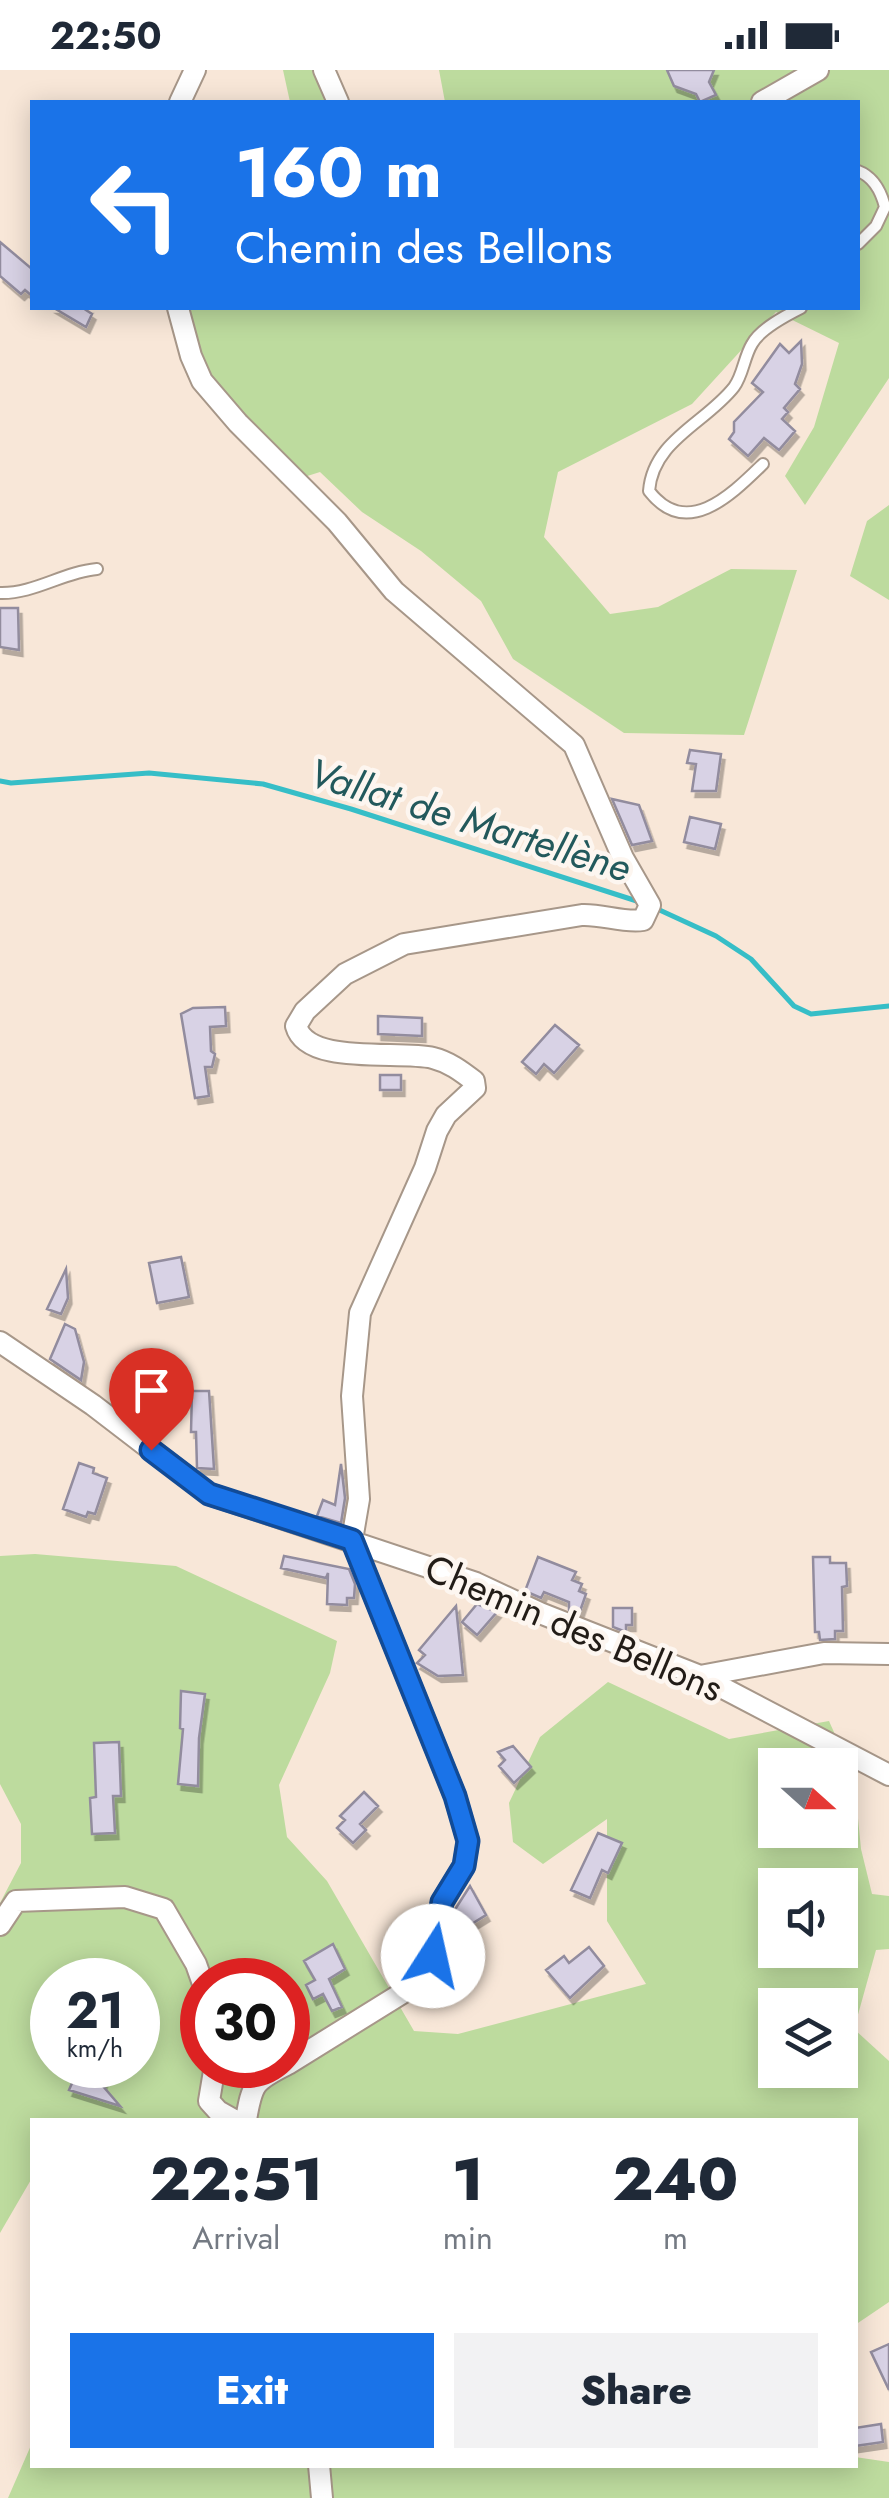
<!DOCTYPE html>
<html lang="en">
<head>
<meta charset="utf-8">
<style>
	:root { --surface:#fff; --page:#f2f2f3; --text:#1f2937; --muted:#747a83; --accent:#1a73e8 }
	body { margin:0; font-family:Jost,sans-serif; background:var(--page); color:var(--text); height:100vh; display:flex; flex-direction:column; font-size:38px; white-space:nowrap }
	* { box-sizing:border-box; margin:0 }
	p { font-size:32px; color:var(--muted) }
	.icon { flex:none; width:55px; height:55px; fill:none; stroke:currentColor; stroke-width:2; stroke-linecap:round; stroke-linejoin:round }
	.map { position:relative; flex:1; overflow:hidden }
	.drawer { position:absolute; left:30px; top:2048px; width:828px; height:350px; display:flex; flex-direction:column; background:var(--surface); border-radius:0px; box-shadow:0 5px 25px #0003 }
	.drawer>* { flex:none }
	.guide { position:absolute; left:30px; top:30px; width:830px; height:210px; border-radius:0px; box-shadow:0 5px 25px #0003; background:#1a73e8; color:#fff; overflow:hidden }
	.needle { width:65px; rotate:111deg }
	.buttons { position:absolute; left:758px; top:1678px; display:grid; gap:20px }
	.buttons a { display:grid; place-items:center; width:100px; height:100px; border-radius:0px; background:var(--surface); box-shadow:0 5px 25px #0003; font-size:50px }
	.speed { position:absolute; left:30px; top:1888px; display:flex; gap:20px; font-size:50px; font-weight:700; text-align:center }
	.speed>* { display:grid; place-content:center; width:130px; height:130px; border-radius:50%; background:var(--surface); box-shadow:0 5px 25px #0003; line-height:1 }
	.speed small { font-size:25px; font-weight:400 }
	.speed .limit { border:15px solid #d22; background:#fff; color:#111 }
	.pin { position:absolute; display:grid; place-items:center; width:85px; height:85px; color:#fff; margin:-102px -42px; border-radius:50% 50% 50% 0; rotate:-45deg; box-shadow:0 0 10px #0007 }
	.pin .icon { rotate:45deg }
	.me { position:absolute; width:110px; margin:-55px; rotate:10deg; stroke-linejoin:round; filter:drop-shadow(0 0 8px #0008) }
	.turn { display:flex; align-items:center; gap:35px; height:210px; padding:0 40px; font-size:45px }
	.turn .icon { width:130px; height:130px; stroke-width:2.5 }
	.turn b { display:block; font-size:70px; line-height:85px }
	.eta { display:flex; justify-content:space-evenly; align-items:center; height:170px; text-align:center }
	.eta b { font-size:60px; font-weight:800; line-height:70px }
	.button { display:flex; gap:20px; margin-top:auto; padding:20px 40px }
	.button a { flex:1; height:115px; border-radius:0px; background:var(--accent); color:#fff; font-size:40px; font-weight:800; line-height:115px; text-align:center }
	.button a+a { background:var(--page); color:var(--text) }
	.status { display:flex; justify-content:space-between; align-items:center; height:70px; padding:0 50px; background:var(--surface); direction:ltr }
	.status svg { height:28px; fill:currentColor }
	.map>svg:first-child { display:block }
	.green { fill:#bddb9e; fill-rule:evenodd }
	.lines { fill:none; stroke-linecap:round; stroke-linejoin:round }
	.stream { stroke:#36bec7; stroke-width:5 }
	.building { fill:#d8d2e5; stroke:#928c9e; stroke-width:2.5; filter:url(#shadow) }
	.service-casing { stroke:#a79789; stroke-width:14 }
	.minor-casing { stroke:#a79789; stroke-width:24 }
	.service { stroke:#fff; stroke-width:10 }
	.minor { stroke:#fff; stroke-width:20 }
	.route-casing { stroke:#114b97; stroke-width:25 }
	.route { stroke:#1a73e8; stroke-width:18 }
	.labels { text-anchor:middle; stroke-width:9; stroke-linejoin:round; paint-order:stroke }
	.street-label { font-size:38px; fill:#221c17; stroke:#fdf6f0 }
	.water-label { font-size:40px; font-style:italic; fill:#22595c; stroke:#fdf6f0 }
</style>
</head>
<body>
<div class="status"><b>22:50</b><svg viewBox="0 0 49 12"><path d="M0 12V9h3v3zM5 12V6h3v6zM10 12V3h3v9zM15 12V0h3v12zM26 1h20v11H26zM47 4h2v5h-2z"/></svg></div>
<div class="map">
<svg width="889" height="2428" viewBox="0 0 889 2428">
	<defs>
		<filter id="shadow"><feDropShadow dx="3.5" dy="6" stdDeviation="0" flood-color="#0004"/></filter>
	</defs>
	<rect width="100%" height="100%" fill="#f8e7d8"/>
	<path class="green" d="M 283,0 L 322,0 L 334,32 L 290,32 Z
		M 439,0 L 889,0 L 889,308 L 805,435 L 785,406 L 814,357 L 839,273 L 776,242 L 692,334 L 558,402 L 544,467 L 610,544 L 658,537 L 731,499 L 797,500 L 744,665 L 624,663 L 513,589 L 481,531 L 421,481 L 362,442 L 320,402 L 282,414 L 224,351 L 174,238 L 858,238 L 858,32 L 445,32 Z
		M 889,435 L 889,530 L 850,506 L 867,451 Z
		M 35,1484 L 176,1496 L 337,1571 L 330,1603 L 279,1715 L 287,1767 L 327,1811 L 414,1961 L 458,1964 L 646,1914 L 607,1851 L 607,1749 L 543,1794 L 513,1772 L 509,1733 L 540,1667 L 608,1612 L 729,1669 L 829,1651 L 854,1707 L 861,1779 L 872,1824 L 889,1826 L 889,1879 L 876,1880 L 854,1959 L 889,1991 L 889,2232 L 855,2255 L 855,2050 L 32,2050 L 32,2108 L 0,2163 L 0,1833 L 21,1793 L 21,1754 L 0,1714 L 0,1486 ZM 775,1695 L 840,1695 L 840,1760 L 775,1760 ZM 775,1815 L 840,1815 L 840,1880 L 775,1880 ZM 52,1910 L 138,1910 L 138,1995 L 52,1995 ZM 202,1910 L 288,1910 L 288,1995 L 202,1995 ZM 775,1935 L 840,1935 L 840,2000 L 775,2000 Z
		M 32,2373 L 32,2395 L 855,2395 L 855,2387 L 889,2392 L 889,2428 L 8,2428 Z"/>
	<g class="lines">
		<path class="stream" d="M 0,711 L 11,713 L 149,703 L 263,714 L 351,739 L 643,833
			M 653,837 L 716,866 L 751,889 L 794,936 L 811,944 L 889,936"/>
	</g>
	<path class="building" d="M 667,0 L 714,0 L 709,12 L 716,25 L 700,32 L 696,24 L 674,16 Z
		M 0,172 L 32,199 L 32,226 L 25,220 L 21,224 L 0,206 Z
		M 54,238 L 88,238 L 86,240 L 92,244 L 86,257 Z
		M 801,271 L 802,294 L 795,314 L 800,319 L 784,338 L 788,342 L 782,349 L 795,361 L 779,380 L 764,368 L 748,386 L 729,369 L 734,362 L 734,352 L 763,322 L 752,313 L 780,274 L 789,283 Z
		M 0,538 L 18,538 L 19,580 L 0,577 Z
		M 690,680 L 721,684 L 716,721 L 692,721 L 696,694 L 687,693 Z
		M 612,729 L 639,735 L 652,771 L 632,775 Z
		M 690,747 L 721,754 L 715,779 L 684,772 Z
		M 225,937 L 226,956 L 210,957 L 211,981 L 215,984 L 212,997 L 205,997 L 209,1026 L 195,1028 L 181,944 L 193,938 Z
		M 378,946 L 422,948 L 422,966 L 378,964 Z
		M 555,955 L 579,975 L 554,1003 L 544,994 L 536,1004 L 522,992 Z
		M 380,1005 L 401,1005 L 401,1020 L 380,1020 Z
		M 181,1187 L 189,1227 L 157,1233 L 149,1193 Z
		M 66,1199 L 68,1228 L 61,1244 L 47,1239 Z
		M 65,1254 L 75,1259 L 84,1292 L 81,1310 L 50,1289 Z
		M 192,1321 L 209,1321 L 214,1399 L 197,1398 L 196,1362 L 191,1362 Z
		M 79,1393 L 94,1398 L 93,1403 L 107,1408 L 95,1444 L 88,1442 L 86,1447 L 63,1439 Z
		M 341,1394 L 345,1428 L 341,1453 L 317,1446 L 323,1430 L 335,1435 Z
		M 284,1486 L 349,1499 L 355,1514 L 354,1528 L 347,1528 L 347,1535 L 327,1534 L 328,1503 L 326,1508 L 281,1498 Z
		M 538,1487 L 576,1502 L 572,1510 L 582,1514 L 579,1521 L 586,1524 L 579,1544 L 569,1540 L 569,1532 L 544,1522 L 541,1528 L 525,1521 Z
		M 813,1487 L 830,1487 L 830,1493 L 846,1493 L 847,1516 L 842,1517 L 843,1561 L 835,1561 L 835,1569 L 820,1570 L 819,1562 L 815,1562 Z
		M 477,1534 L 497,1542 L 477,1565 L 462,1552 Z
		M 456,1536 L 463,1605 L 438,1606 L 417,1593 L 425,1585 L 419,1580 Z
		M 613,1538 L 632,1538 L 632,1555 L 626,1555 L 626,1562 L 613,1557 Z
		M 181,1621 L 205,1624 L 199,1668 L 198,1716 L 178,1714 L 183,1659 L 180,1658 Z
		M 119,1672 L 121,1726 L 113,1726 L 115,1763 L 92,1764 L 90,1728 L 96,1727 L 94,1673 Z
		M 513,1676 L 531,1697 L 514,1713 L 499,1696 L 505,1690 L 498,1682 Z
		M 364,1722 L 378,1736 L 360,1754 L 366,1760 L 353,1773 L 337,1758 L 345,1750 L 340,1746 Z
		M 598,1763 L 622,1773 L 608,1803 L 602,1800 L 590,1828 L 571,1820 Z
		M 470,1816 L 486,1845 L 465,1858 L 454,1841 Z
		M 333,1874 L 345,1899 L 329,1909 L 342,1937 L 332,1941 L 323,1924 L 313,1929 L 306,1915 L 315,1910 L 304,1891 Z
		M 589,1877 L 604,1896 L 570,1928 L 546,1900 L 564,1886 L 569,1893 Z
		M 80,1995 L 109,1995 L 102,2015 L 120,2036 L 69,2020 Z
		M 889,2274 L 889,2320 L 871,2282 Z
		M 881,2354 L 883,2372 L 855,2376 L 855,2358 Z"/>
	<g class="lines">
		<defs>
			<path id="service" d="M 858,101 C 874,107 881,121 885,137 L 876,156 L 858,174
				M 763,394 C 732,424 687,470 649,421 C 653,370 706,353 734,317 C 743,305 744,287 752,274 C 760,259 785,246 801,238
				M 0,523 C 34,524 63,502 97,499"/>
			<path id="minor" d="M 324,0 L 338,32
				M 180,32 L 195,0
				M 762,32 L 818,0
				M 178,238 L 191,286 L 202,311 L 238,353 L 337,452 L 394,521 L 574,675 L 623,788 L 650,835 L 643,850 C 623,853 602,844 582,845 L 404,874 L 345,904 L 305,941 L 296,956 C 307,996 399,980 433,988 C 449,992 461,1001 474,1011 L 475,1018 L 446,1045 L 437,1061 L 425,1098 L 360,1243 L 352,1326 L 359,1429 L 352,1470 L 455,1726 L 468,1771 L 464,1796 L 442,1832 L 431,1900 L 425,1909 L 288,1994
				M 0,1272 L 93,1335 L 209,1424 L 476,1513 L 540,1543 L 700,1606 L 889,1705
				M 700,1606 L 824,1583 L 889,1584
				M 0,1855 L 16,1831 L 125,1827 L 164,1839 L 196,1894 L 202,1911
				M 215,1995 L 209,2031 L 218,2041 L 234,2050
				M 246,2050 C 252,2014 254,2011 286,1995
				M 319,2395 L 322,2428"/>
		</defs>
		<use href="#service" class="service-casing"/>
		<use href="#minor" class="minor-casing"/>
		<use href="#service" class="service"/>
		<use href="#minor" class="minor"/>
	</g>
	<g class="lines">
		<defs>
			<path id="route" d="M 151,1380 L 209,1424 L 352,1470 L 455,1726 L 468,1771 L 464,1796 L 442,1832 L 433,1886"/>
		</defs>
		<use href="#route" class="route-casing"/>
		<use href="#route" class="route"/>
	</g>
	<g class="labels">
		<g class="street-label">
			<text transform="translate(574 1558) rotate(23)" y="13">Chemin des Bellons</text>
		</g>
		<g class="water-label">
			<text transform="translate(470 750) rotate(17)" y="14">Vallat de Martellène</text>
		</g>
	</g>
</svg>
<div class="buttons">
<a><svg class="needle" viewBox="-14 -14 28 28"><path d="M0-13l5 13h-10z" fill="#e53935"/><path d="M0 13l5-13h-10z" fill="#747a83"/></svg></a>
<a><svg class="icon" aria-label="sound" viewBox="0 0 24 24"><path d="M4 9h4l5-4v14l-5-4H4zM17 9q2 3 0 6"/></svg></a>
<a><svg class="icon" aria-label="layers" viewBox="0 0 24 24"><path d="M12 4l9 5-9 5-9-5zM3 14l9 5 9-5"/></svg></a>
</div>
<div class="speed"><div>21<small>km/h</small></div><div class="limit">30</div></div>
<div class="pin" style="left:151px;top:1380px;background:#d93025"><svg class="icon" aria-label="arrive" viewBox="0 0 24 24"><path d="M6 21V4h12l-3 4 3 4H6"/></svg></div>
<svg class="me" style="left:433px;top:1886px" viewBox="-20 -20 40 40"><circle r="19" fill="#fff"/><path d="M0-13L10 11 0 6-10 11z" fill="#1a73e8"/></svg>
<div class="guide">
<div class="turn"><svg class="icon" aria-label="left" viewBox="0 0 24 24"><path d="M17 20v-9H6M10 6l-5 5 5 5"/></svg><div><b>160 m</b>Chemin des Bellons</div></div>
</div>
<section class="drawer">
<div class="eta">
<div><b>22:51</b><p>Arrival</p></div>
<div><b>1</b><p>min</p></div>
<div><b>240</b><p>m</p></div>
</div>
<div class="button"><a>Exit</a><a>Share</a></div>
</section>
</div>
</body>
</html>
